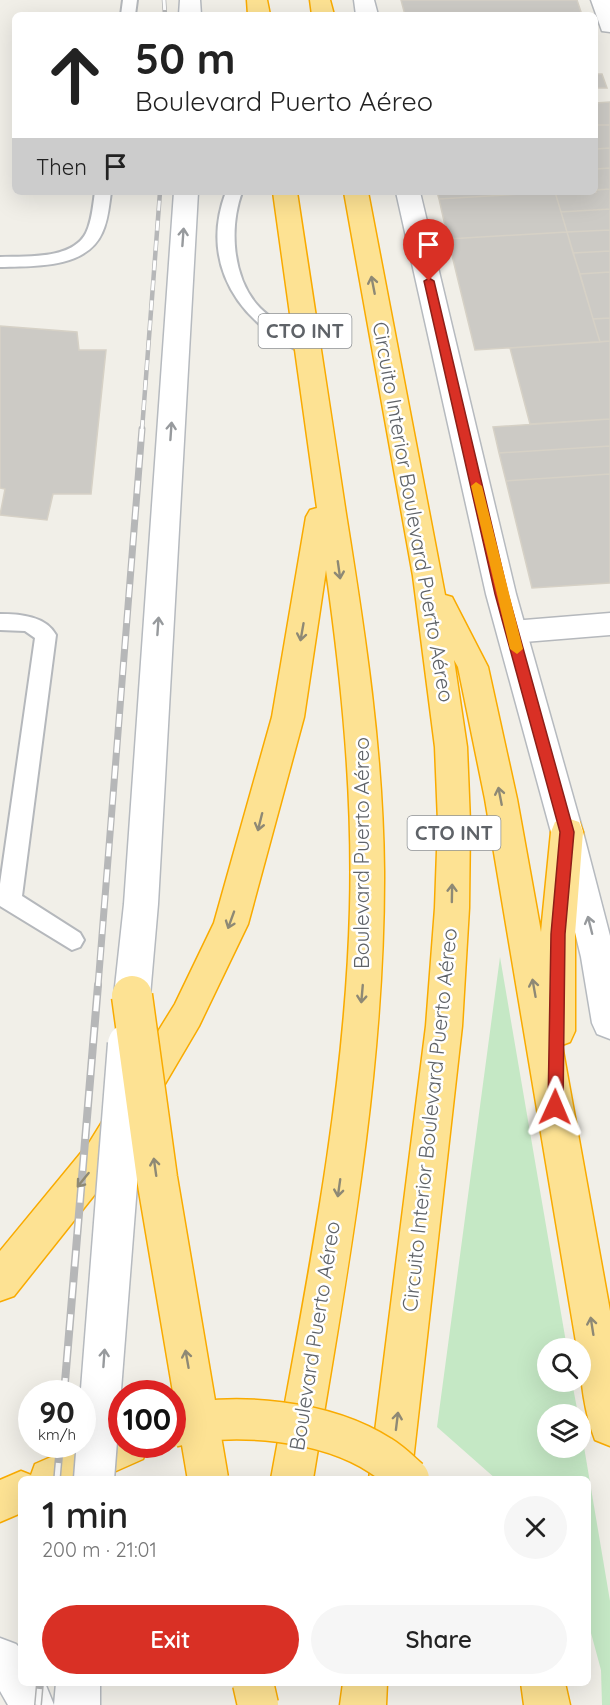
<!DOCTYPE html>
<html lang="en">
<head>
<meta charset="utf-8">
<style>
	:root { --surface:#fff; --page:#f6f6f6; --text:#222; --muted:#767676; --accent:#d93025 }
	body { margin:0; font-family:Quicksand,sans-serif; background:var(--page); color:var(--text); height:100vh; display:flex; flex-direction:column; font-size:22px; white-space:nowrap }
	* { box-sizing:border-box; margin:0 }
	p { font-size:20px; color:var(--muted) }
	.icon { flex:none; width:33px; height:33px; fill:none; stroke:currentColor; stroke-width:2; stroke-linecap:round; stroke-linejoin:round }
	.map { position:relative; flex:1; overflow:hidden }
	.panel { position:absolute; left:18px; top:1476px; width:573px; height:210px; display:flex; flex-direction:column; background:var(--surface); border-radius:9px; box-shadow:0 6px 24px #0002 }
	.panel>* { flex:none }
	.top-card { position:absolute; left:12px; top:12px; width:586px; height:183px; border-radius:9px; box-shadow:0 6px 24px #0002; background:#fff; color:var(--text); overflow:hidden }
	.controls { position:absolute; left:537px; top:1338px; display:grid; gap:12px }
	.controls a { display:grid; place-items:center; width:54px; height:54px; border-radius:50%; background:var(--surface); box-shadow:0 6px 24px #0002; font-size:30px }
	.speed { position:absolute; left:18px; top:1380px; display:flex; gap:12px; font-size:30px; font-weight:700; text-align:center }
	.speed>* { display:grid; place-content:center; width:78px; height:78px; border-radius:50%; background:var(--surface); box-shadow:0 6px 24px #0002; line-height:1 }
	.speed small { font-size:15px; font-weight:400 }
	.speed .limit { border:9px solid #d22; background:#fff; color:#111 }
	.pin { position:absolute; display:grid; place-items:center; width:51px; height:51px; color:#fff; margin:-62px -26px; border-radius:50% 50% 50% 0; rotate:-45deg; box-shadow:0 0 6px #0007 }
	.pin .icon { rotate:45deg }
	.me { position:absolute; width:66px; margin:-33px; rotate:1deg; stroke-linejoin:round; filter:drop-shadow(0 0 4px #0008) }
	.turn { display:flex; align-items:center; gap:21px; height:126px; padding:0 24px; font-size:27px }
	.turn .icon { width:78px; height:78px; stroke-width:2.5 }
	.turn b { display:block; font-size:42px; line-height:51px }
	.then { display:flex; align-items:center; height:57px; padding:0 24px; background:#0003; gap:12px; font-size:22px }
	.round { display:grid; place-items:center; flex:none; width:63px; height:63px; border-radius:32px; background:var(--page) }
	.head { display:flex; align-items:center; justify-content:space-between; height:102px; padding:0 24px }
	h1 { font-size:36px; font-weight:600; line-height:45px }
	.button { display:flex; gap:12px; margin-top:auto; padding:12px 24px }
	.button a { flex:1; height:69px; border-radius:36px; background:var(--accent); color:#fff; font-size:24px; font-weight:600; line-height:69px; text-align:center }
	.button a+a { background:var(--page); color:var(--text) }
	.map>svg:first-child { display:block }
	.green { fill:#c5e8c5 }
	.building { fill:#cccac5; stroke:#d6d1c6; stroke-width:1.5 }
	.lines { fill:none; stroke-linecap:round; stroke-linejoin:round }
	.lane-casing { stroke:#b5b8bc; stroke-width:4 }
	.street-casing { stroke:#b5b8bc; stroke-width:3 }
	.secondary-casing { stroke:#b6babf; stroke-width:3 }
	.highway-casing { stroke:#f9ab00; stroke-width:3 }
	.lane { fill:#fff; fill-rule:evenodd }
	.street { fill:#fff; fill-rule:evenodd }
	.secondary { fill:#fff; fill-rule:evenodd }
	.highway { fill:#fde293; fill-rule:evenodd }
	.rail-far2-casing { stroke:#b6b7b8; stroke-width:4.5 }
	.rail-far1-casing { stroke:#b6b7b8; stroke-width:7 }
	.rail-casing { stroke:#b6b7b8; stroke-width:8 }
	.rail-far2 { stroke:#fff; stroke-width:3; stroke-dasharray:10; stroke-linecap:butt }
	.rail-far1 { stroke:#fff; stroke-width:4.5; stroke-dasharray:13; stroke-linecap:butt }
	.rail { stroke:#fff; stroke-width:5; stroke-dasharray:16; stroke-linecap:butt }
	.secondary-bridge-casing { stroke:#b6babf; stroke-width:43; stroke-linecap:butt }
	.highway-bridge-casing { stroke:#f9ab00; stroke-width:43; stroke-linecap:butt }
	.secondary-bridge { stroke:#fff; stroke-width:40 }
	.highway-bridge { stroke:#fde293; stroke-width:40 }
	.oneway { stroke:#979a9d }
	.oneway2 { stroke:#8e8975 }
	.route { fill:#d93025; stroke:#8d1f18; stroke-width:1.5 }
	.slow { fill:#f59e0b }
	.labels { text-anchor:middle; stroke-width:5; stroke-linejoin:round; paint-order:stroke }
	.shield { fill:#fff; stroke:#8f9295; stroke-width:1.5 }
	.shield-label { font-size:20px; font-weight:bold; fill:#5f6368 }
	.street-label { font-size:21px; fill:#5f6368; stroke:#fff }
</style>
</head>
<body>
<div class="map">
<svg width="610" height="1705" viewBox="0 0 610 1705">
	<rect width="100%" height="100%" fill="#f1efe8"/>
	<path class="green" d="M 500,957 L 567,1348 L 548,1348 L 548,1382 L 572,1382 L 578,1414 L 548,1414 L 548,1448 L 580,1448 L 581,1429 L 610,1601 L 610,1705 L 602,1705 L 601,1670 L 588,1622 L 588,1479 L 496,1479 L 437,1427 Z"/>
	<path class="building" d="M 401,0 L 577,0 L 582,15 L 405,15 Z
		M 596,74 L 602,74 L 607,88 L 596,88 Z
		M 610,102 L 610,125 L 596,125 L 596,103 Z
		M 596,125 L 610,125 L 610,148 L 596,149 Z
		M 610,148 L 610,168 L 596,169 L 596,149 Z
		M 610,168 L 610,189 L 596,190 L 596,169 Z
		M 610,189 L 610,209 L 561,212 L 555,192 L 596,192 L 596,190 Z
		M 437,192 L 553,192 L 439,199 Z
		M 555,192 L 567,232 L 448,239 L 439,199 Z
		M 610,209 L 610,230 L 567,232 L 561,212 Z
		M 610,230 L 610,251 L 573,253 L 567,232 Z
		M 567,232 L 600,342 L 475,350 L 448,239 Z
		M 610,251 L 610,272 L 580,274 L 573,253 Z
		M 610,272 L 610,318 L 593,319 L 580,274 Z
		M 610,318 L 610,341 L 600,342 L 593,319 Z
		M 0,326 L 77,332 L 79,350 L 106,350 L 91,494 L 53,494 L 47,520 L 0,515 L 5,489 L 0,488 Z
		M 610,341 L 610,419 L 530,424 L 510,348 Z
		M 610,419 L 610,446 L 499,453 L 493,427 Z
		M 610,446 L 610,474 L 506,481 L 499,453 Z
		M 610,474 L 610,583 L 532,588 L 506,481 Z"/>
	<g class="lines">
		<defs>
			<path id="lane" d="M 123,0 L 137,0 L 135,15 L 121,15 Z
				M 95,192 L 111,192 C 109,206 108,221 102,233 C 86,269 33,266 0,267 L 0,257 C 26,256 72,260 86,233 C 92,221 93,205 95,192 Z
				M 226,192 L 242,192 C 229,228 232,279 260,308 C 275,323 296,333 314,345 L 317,349 L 314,353 C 302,356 291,347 281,340 C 228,307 203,253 226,192 Z
				M 0,614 C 20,614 46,616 56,635 L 22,896 L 80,933 L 84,940 L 80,947 L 72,950 L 0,906 L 0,884 L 35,638 L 25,631 L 0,630 Z"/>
			<path id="street" d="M 591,0 L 610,0 L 610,32 L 602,31 Z
				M 610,613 L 610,635 L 512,643 L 501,640 L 497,632 L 501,624 L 512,621 Z"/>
			<path id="secondary" d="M 180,0 L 200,0 L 201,15 L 179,15 Z
				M 354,0 L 374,0 L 378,15 L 356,15 Z
				M 174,192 L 198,192 L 158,904 L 150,996 L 144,1007 L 132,1012 L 120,1007 L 114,996 L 124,904 Z
				M 396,192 L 420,192 L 516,594 L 583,832 L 610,936 L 610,1039 L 597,1034 L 592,1023 L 581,957 L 551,832 L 486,594 Z
				M 0,1638 L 16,1644 L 21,1649 L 21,1683 L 45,1683 L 54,1705 L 56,1683 L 100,1683 L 100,1705 L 8,1705 L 0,1691 Z"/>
			<path id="highway" d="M 247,0 L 267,0 L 270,15 L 248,15 Z
				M 310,0 L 330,0 L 334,15 L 312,15 Z
				M 273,192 L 297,192 C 313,299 330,407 346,514 C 365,633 383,750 384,871 C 385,1075 346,1278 313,1479 L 271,1479 C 305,1291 345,1101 350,909 C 353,795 342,683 326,570 L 304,717 L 248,924 L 199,1026 L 115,1169 L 14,1296 L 0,1301 L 0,1251 L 89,1143 L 175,1004 L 214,923 L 272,717 L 306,517 L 310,510 L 317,508 Z
				M 344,192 L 368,192 L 445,595 L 452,597 L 488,667 L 517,799 L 541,932 L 551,832 L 555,822 L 567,818 L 579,822 L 583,832 L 575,934 L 575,1031 L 570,1042 L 562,1045 L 610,1311 L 610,1446 L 595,1440 C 584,1411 580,1379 580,1348 L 577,1348 L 485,799 L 458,667 L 454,660 L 467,747 L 470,822 L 469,908 L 462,1026 L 411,1479 L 369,1479 L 426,1026 L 435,908 L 438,822 L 435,747 L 413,576 Z
				M 122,1426 L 122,1444 L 149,1444 L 143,1459 L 98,1479 L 21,1479 L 21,1513 L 0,1522 L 0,1480 L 21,1471 L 31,1475 L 35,1464 Z
				M 343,1683 L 387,1683 L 386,1705 L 340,1705 Z
				M 521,1683 L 565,1683 L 570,1705 L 524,1705 Z"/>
		</defs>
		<use href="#lane" class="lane-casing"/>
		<use href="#street" class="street-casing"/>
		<use href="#secondary" class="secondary-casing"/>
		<use href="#highway" class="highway-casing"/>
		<use href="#lane" class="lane"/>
		<use href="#street" class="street"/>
		<use href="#secondary" class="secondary"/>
		<use href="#highway" class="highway"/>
		<defs>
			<path id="rail-far2" d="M 164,0 L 165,15
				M 142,430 L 160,192"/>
			<path id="rail-far1" d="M 98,986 L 142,429"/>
			<path id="rail" d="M 64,1394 L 98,985
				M 57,1479 L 60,1444
				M 38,1705 L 40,1683"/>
		</defs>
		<use href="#rail-far2" class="rail-far2-casing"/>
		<use href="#rail-far1" class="rail-far1-casing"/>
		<use href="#rail" class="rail-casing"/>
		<use href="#rail-far2" class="rail-far2"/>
		<use href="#rail-far1" class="rail-far1"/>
		<use href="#rail" class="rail"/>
		<defs>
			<path id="secondary-bridge" d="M 94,1479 L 128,1044"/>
			<path id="highway-bridge" d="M 132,996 L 157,1178 L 208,1479
				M 172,1427 C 234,1411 326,1420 381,1456 C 391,1462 400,1471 409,1479
				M 253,1683 L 258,1705"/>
		</defs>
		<use href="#secondary-bridge" class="secondary-bridge-casing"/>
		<use href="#highway-bridge" class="highway-bridge-casing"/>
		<use href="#secondary-bridge" class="secondary-bridge"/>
		<use href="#highway-bridge" class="highway-bridge"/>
	</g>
	<defs><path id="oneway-shaft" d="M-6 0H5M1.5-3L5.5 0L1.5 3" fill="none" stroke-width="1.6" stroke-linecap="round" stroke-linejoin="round" transform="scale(1.5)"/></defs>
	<g class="oneway">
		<use href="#oneway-shaft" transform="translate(183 237) rotate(-86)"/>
		<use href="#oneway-shaft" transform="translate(171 431) rotate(-86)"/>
		<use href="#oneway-shaft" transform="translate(158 626) rotate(-86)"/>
		<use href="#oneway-shaft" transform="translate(590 925) rotate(-104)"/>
		<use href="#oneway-shaft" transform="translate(104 1358) rotate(-86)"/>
	</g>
	<g class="oneway2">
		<use href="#oneway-shaft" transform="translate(373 285) rotate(-101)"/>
		<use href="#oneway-shaft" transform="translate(339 570) rotate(82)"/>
		<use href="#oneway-shaft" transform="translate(302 632) rotate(100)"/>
		<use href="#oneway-shaft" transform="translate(500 796) rotate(-101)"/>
		<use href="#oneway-shaft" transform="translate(260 822) rotate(104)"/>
		<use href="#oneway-shaft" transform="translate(452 893) rotate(-89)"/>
		<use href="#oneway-shaft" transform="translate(231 920) rotate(110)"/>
		<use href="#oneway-shaft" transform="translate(534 988) rotate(-100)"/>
		<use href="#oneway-shaft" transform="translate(362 994) rotate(95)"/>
		<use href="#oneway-shaft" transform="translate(155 1167) rotate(-98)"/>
		<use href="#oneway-shaft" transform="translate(83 1180) rotate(129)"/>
		<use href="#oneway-shaft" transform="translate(339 1188) rotate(98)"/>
		<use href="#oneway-shaft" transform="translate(592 1326) rotate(-99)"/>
		<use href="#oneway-shaft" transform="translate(187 1359) rotate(-100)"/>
		<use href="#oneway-shaft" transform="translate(397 1421) rotate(-83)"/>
	</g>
	<path class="route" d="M 429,278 L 434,281 L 508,594 L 574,832 L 565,934 L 563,1107 L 561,1112 L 555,1114 L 550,1112 L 548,1107 L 551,934 L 560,832 L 495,594 L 424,281 Z"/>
	<path class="slow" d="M 476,482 L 482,486 L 523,649 L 517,654 L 510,649 L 471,486 Z"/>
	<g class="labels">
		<g class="shield">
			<rect x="258.5" y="314" width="93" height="34" rx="4.5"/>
			<rect x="407.5" y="816" width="93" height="34" rx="4.5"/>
		</g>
		<g class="shield-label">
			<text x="305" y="338">CTO INT</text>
			<text x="454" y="840">CTO INT</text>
		</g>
		<g class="street-label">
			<text transform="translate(413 512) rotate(80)" y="7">Circuito Interior Boulevard Puerto Aéreo</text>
			<text transform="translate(362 853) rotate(-90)" y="7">Boulevard Puerto Aéreo</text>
			<text transform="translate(430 1120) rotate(-84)" y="7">Circuito Interior Boulevard Puerto Aéreo</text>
			<text transform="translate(315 1336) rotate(-81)" y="7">Boulevard Puerto Aéreo</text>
		</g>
	</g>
</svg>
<div class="controls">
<a><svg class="icon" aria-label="search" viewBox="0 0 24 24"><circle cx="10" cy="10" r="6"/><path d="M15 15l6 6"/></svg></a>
<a><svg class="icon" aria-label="layers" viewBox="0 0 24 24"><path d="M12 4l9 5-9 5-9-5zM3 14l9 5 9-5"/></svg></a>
</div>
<div class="speed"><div>90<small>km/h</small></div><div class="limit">100</div></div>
<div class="pin" style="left:429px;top:281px;background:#d93025"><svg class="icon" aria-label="arrive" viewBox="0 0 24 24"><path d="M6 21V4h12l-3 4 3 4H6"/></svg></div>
<svg class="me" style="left:555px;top:1107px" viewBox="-20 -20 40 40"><path d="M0-17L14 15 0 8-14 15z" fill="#d93025" stroke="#fff" stroke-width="4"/></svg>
<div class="top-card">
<div class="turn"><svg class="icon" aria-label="ahead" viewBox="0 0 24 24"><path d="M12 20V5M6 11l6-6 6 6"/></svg><div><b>50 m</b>Boulevard Puerto Aéreo</div></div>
<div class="then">Then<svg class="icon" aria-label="arrive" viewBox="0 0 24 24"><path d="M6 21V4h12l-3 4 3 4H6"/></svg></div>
</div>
<section class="panel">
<div class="head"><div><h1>1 min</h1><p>200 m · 21:01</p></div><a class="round"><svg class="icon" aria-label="close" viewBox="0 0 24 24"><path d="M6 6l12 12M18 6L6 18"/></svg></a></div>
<div class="button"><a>Exit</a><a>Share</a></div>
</section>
</div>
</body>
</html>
